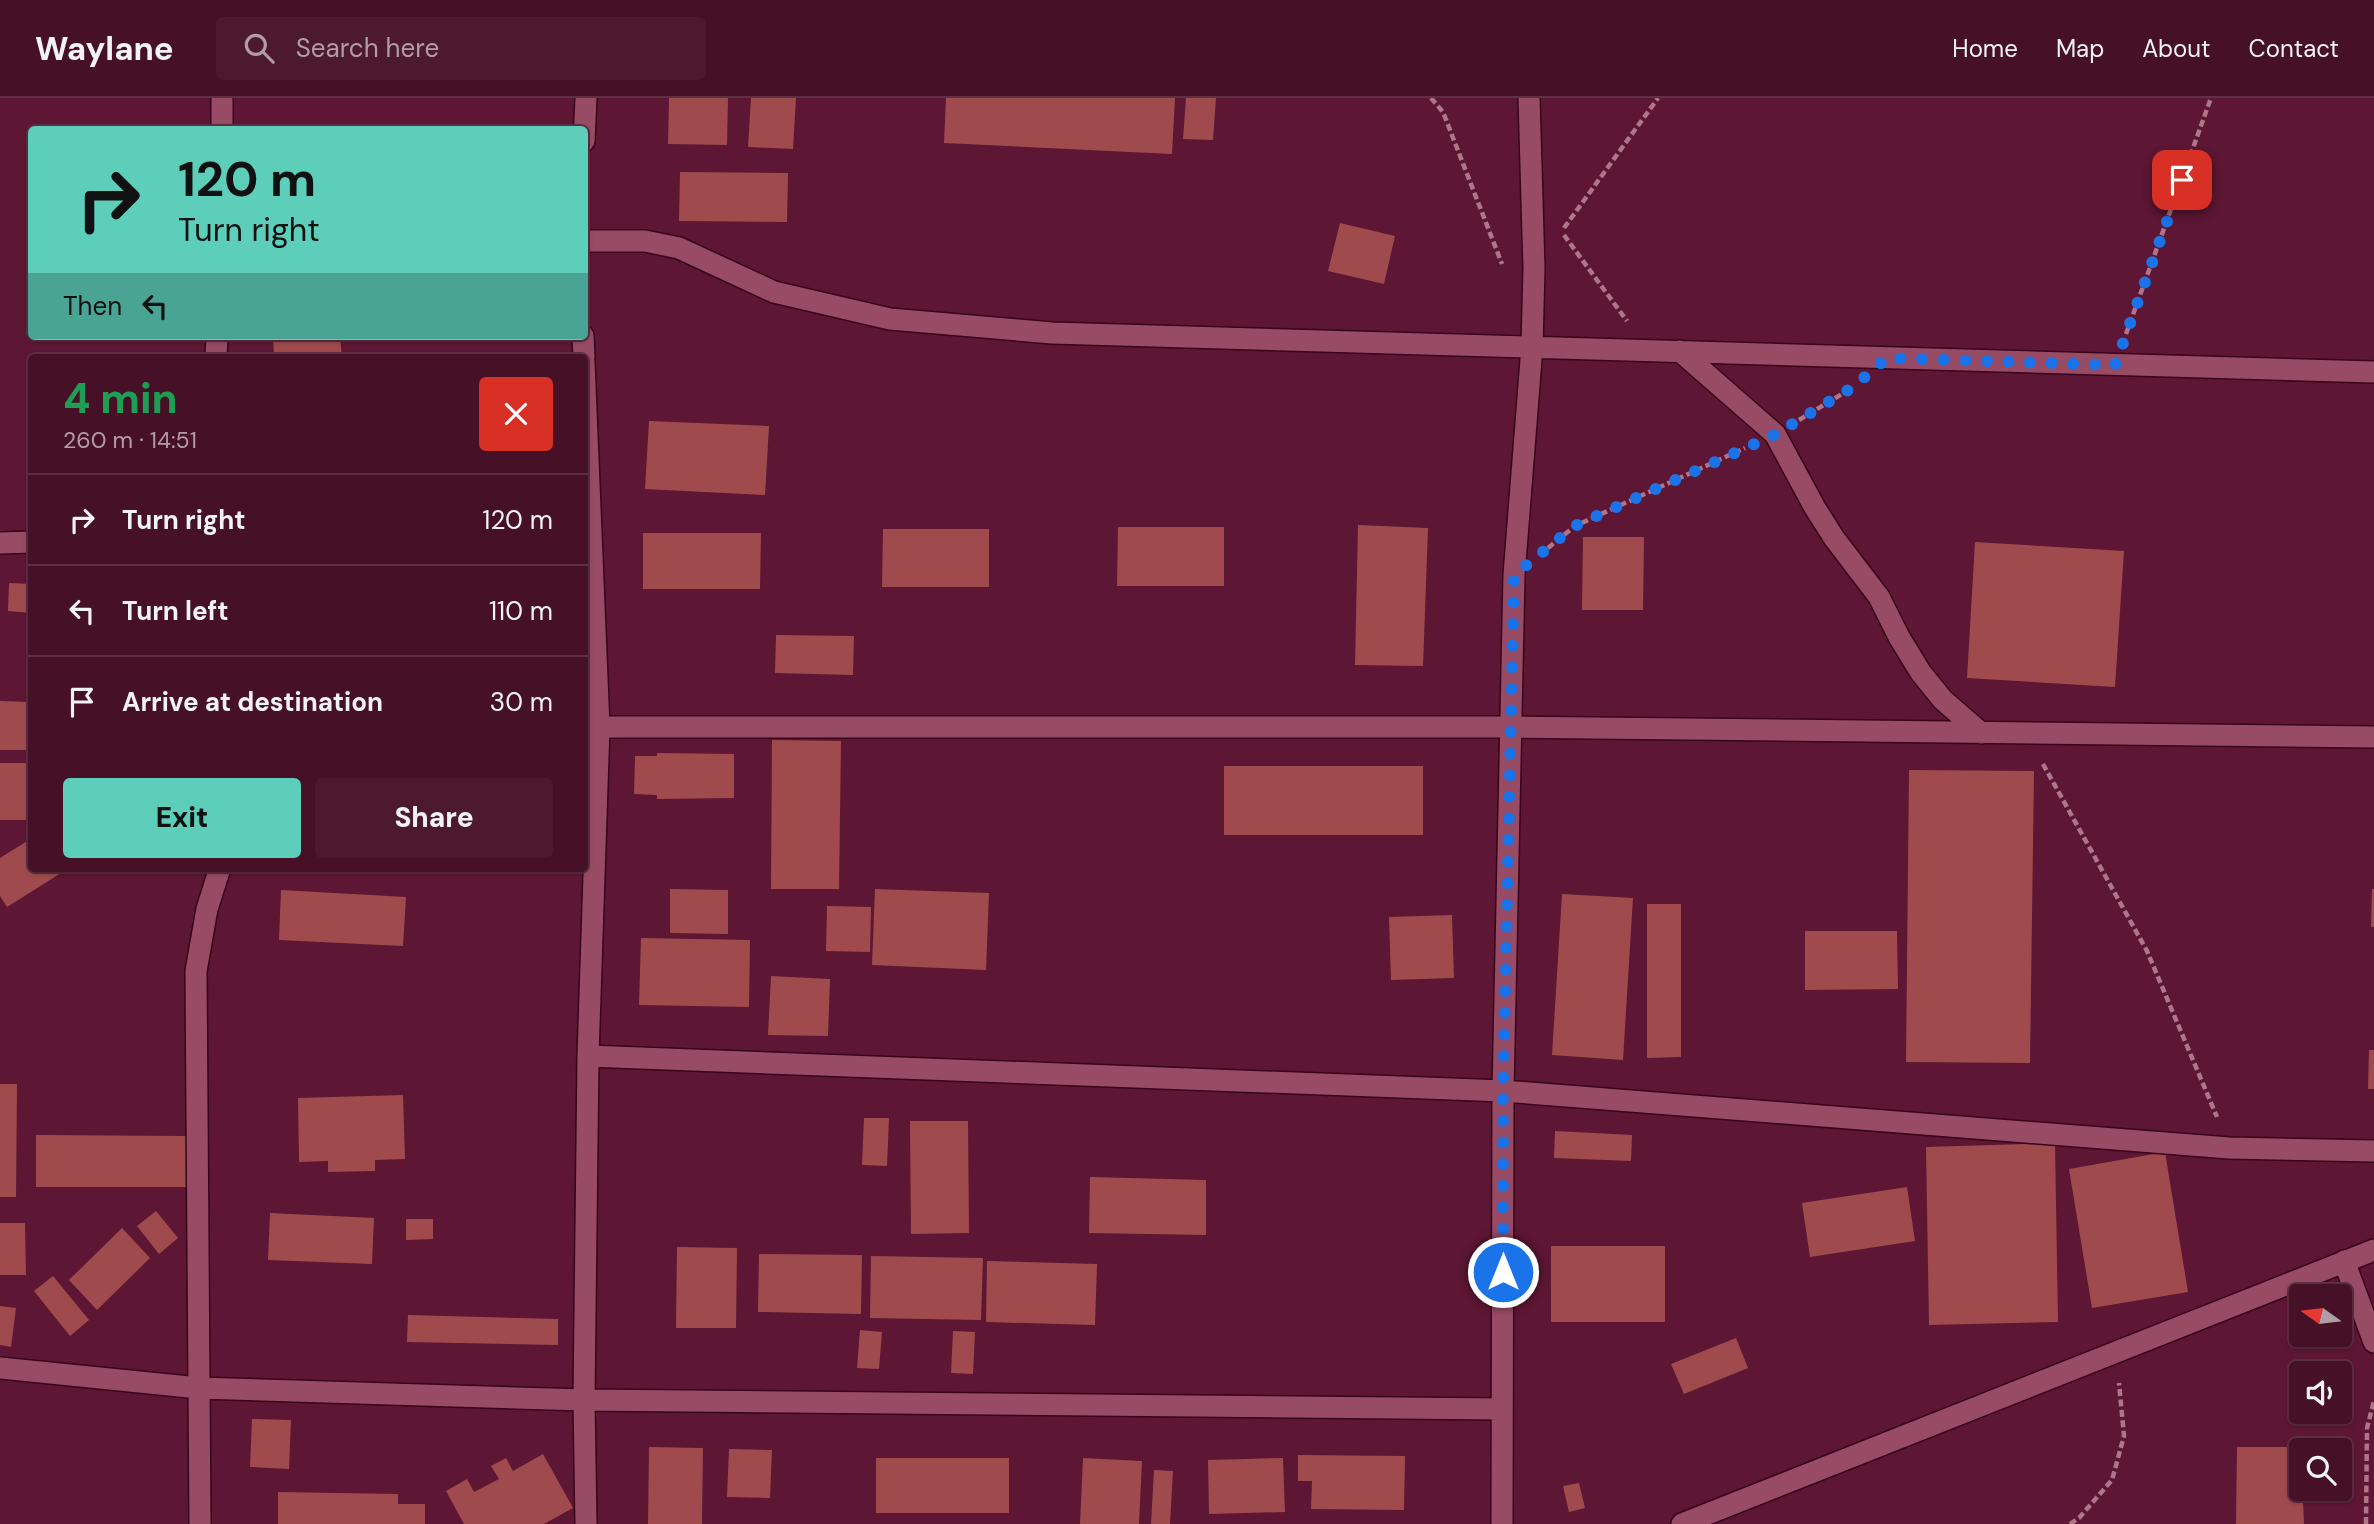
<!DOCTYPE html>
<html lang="en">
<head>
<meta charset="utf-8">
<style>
	:root { --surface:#461026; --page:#4d192e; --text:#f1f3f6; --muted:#b09da7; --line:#5e3043; --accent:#5cceba }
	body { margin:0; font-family:"DM Sans",sans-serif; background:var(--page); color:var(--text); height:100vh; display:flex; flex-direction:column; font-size:26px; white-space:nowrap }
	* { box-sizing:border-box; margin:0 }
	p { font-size:23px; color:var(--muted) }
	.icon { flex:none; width:38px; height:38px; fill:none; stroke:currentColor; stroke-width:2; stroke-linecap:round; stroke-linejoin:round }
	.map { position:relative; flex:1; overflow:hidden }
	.panel { position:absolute; left:28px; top:256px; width:560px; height:518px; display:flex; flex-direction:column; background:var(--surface); border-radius:7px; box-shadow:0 2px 5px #0004,0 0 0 2px var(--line) }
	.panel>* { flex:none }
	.banner { position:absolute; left:28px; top:28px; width:560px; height:214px; border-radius:7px; box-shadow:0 2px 5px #0004,0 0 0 2px var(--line); background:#5cceba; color:#111; overflow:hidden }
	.needle { width:46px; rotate:284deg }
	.controls { position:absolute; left:2289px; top:1186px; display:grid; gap:14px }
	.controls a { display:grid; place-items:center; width:63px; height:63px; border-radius:7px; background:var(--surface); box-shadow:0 2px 5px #0004,0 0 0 2px var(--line); font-size:35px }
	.pin { position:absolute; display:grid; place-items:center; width:60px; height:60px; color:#fff; margin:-30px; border-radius:14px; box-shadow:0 4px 10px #0006 }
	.me { position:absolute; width:77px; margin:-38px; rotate:0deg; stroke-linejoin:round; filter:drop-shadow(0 0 5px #0008) }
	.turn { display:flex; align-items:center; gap:24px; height:147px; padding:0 35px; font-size:32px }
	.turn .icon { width:91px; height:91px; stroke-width:2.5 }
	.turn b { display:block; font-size:49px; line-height:60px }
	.then { display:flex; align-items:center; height:66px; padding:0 35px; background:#0003; gap:14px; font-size:26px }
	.round { display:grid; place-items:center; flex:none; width:74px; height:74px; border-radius:7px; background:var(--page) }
	.head { display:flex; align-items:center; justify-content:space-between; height:119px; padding:0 35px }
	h1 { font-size:42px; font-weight:800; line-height:52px; color:#1e9e55 }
	.primary-button { display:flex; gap:14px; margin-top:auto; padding:14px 35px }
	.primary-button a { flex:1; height:80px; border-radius:7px; background:var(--accent); color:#111; font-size:28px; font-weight:800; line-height:80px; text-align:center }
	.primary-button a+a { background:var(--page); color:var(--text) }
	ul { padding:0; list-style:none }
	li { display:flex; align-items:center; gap:21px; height:91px; padding:0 35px; border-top:2px solid var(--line) }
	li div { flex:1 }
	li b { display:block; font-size:26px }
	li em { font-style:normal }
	header { display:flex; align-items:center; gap:42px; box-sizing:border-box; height:98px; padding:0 35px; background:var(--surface); border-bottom:2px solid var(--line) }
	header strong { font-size:33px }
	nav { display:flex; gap:38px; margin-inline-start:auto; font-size:24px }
	.search { width:490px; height:63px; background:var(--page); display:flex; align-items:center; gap:18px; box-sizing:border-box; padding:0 24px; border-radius:7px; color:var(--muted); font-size:26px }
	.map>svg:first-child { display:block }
	.building { fill:#9f4b4d }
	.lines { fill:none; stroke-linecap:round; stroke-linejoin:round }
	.street-casing { stroke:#39041b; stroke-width:24 }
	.path { stroke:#af7589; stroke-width:4.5; stroke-dasharray:7 3.5; stroke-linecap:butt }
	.street { stroke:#974b64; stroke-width:21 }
	.route { stroke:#1a73e8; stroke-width:12; stroke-dasharray:0 21.6 }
</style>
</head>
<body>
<header>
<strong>Waylane</strong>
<div class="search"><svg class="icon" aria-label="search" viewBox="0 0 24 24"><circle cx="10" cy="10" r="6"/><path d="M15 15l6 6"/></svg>Search here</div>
<nav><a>Home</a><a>Map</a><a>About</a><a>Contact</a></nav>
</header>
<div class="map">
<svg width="2374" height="1426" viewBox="0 0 2374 1426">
	<rect width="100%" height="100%" fill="#5d1633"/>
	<path class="building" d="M 669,0 L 728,0 L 727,47 L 668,46 Z
		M 751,0 L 796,0 L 793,51 L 748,49 Z
		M 946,0 L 1175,0 L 1172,56 L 944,45 Z
		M 1186,0 L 1216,0 L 1213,42 L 1183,41 Z
		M 280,26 L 364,26 L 364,32 L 280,32 Z
		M 680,74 L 788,75 L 787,124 L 679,123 Z
		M 1340,125 L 1395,138 L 1384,186 L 1328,173 Z
		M 273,238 L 340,238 L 342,259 L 274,259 Z
		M 649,323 L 769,328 L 765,397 L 645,391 Z
		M 1358,427 L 1428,430 L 1423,568 L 1355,567 Z
		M 1118,429 L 1224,429 L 1224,488 L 1117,488 Z
		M 883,431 L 989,431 L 989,489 L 882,489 Z
		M 643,435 L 761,435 L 760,491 L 643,491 Z
		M 1583,439 L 1644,439 L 1643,512 L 1582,512 Z
		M 1975,444 L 2124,453 L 2115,589 L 1967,580 Z
		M 9,485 L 32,486 L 32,515 L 8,513 Z
		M 776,537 L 854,538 L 853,577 L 775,575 Z
		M 0,603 L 32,604 L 32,652 L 0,652 Z
		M 772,642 L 841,643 L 839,791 L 771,791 Z
		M 657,655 L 734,656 L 734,700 L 657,701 L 657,697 L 634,696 L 635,658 L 657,658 Z
		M 0,665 L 32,665 L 32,722 L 0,722 Z
		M 1224,668 L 1423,668 L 1423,737 L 1224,737 Z
		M 1909,672 L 2034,673 L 2030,965 L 1906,964 Z
		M 32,740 L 32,770 L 69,770 L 7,809 L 0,798 L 0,760 Z
		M 670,791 L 728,792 L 728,836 L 670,835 Z
		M 875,791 L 989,795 L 986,872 L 872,867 Z
		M 2372,791 L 2374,791 L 2374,829 L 2371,829 Z
		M 281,792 L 406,799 L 403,848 L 279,842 Z
		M 1562,796 L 1633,800 L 1623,962 L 1552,957 Z
		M 1647,806 L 1681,806 L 1681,959 L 1647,960 Z
		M 827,808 L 871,809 L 870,854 L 826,853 Z
		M 1452,817 L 1454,880 L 1391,882 L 1389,819 Z
		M 1805,833 L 1897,833 L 1898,891 L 1805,892 Z
		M 641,840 L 750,842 L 749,909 L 639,907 Z
		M 771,878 L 830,881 L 828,938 L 768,937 Z
		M 2369,952 L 2374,952 L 2374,991 L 2368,991 Z
		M 0,986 L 17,986 L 16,1099 L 0,1099 Z
		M 403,997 L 405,1061 L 375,1062 L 375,1073 L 328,1074 L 328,1063 L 299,1064 L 298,1000 Z
		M 864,1020 L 889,1020 L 887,1068 L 862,1067 Z
		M 910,1023 L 968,1023 L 969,1135 L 911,1136 Z
		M 1555,1033 L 1632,1037 L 1631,1063 L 1554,1060 Z
		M 36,1037 L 186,1038 L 186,1089 L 36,1089 Z
		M 2055,1045 L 2058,1224 L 1929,1227 L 1926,1049 Z
		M 2165,1054 L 2188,1194 L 2092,1210 L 2069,1071 Z
		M 1090,1079 L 1206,1082 L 1206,1137 L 1089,1135 Z
		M 1907,1089 L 1915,1143 L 1810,1159 L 1802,1105 Z
		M 156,1113 L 178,1140 L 159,1156 L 137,1128 Z
		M 270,1115 L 374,1120 L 372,1166 L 268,1162 Z
		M 406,1121 L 433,1121 L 433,1141 L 406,1142 Z
		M 0,1125 L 25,1125 L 26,1177 L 0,1177 Z
		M 122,1130 L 150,1160 L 97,1212 L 69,1182 Z
		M 1551,1148 L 1665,1148 L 1665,1224 L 1551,1224 Z
		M 677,1149 L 737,1150 L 736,1230 L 676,1230 Z
		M 759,1156 L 862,1157 L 861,1216 L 758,1214 Z
		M 871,1158 L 983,1160 L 981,1222 L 870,1220 Z
		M 987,1163 L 1097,1166 L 1095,1227 L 986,1224 Z
		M 53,1178 L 89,1222 L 70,1238 L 34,1193 Z
		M 0,1208 L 16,1210 L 11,1249 L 0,1247 Z
		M 408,1217 L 558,1221 L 558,1247 L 407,1244 Z
		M 860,1232 L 882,1234 L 879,1271 L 857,1270 Z
		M 953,1233 L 975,1234 L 973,1276 L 951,1275 Z
		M 1736,1240 L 1748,1270 L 1684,1296 L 1671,1266 Z
		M 252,1321 L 291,1322 L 289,1371 L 250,1369 Z
		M 649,1349 L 703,1350 L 702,1426 L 648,1426 Z
		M 2237,1349 L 2305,1349 L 2305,1353 L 2301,1353 L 2304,1426 L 2236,1426 Z
		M 729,1351 L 772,1352 L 770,1400 L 727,1399 Z
		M 543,1356 L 573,1410 L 544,1426 L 464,1426 L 446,1393 L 467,1381 L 474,1394 L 499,1381 L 491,1368 L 506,1360 L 513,1373 Z
		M 1298,1357 L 1405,1358 L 1404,1412 L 1311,1411 L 1312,1383 L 1298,1383 Z
		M 876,1360 L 1009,1360 L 1009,1415 L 876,1415 Z
		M 1083,1360 L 1142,1363 L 1139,1426 L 1080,1426 Z
		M 1283,1360 L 1285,1414 L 1209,1416 L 1208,1362 Z
		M 1154,1372 L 1173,1373 L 1170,1426 L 1151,1426 Z
		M 1579,1385 L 1585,1410 L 1569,1414 L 1563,1388 Z
		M 278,1394 L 398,1396 L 398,1406 L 425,1406 L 425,1426 L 278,1426 Z"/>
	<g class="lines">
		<defs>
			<path id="street" d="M 222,32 L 222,0
				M 584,43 L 586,0
				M 584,143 L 645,143 L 679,150 L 774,194 L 890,221 L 1052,235 L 2374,274
				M 583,238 L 584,259
				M 1680,253 L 1775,336 L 1815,410 L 1834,440 L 1879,499 L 1899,539 L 1921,575 L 1943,602 L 1981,635
				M 216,259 L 217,238
				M 584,264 L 599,629 L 588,958 L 584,1302 L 586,1426
				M 0,445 L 32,444
				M 599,629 L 1511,629 L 2374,639
				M 588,958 L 1503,993 L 2229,1050 L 2374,1053
				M 2344,1163 L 2374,1244
				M 0,1270 L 199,1290 L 584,1302 L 1502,1311
				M 200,1426 L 196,873 L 207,811 L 220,770
				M 1502,1426 L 1503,993 L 1514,477 L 1532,249 L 1534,170 L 1529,0
				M 1682,1426 L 2374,1152"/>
		</defs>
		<use href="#street" class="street-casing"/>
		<path class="path" d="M 1431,0 L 1443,14 L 1502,166
			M 1564,130 L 1658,0
			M 1564,137 L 1627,223
			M 2126,236 L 2211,0
			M 1799,322 L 1852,290
			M 1548,450 L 1575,428 L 1745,350
			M 2043,666 L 2147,853 L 2217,1019
			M 2070,1426 L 2079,1420 L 2112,1382 L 2124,1338 L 2119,1285
			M 2366,1426 L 2367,1330 L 2374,1303"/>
		<use href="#street" class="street"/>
	</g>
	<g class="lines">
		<path class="route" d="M 1503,1174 L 1503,993 L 1514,477 L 1575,428 L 1776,336 L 1853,289 L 1887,260 L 2115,267 L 2182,82"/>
	</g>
</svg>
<div class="controls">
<a><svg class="needle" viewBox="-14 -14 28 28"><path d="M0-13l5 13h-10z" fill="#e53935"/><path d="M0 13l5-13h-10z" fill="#b09da7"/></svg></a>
<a><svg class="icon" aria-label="sound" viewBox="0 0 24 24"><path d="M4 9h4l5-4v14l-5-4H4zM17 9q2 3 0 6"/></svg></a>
<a><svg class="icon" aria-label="search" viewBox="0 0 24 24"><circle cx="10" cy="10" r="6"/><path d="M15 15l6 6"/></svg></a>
</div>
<div class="pin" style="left:2182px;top:82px;background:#d93025"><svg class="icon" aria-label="arrive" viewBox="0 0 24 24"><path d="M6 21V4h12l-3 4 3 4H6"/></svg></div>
<svg class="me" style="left:1503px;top:1174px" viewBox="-20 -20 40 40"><circle r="17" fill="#1a73e8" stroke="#fff" stroke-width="3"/><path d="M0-11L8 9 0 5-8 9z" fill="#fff"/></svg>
<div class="banner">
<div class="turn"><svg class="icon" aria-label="right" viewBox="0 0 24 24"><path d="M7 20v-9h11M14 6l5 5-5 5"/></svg><div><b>120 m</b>Turn right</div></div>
<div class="then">Then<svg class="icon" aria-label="left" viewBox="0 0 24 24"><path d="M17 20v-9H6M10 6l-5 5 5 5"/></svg></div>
</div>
<section class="panel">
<div class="head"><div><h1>4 min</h1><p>260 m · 14:51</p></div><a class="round" style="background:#d93025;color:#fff"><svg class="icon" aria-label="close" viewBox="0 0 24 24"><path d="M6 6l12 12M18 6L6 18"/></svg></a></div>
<ul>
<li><svg class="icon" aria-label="right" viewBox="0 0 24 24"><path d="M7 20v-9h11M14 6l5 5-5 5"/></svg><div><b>Turn right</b></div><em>120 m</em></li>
<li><svg class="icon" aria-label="left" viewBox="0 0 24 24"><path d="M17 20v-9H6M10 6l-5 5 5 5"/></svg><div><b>Turn left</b></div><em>110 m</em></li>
<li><svg class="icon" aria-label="arrive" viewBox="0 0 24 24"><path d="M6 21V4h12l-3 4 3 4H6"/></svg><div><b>Arrive at destination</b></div><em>30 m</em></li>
</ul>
<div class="primary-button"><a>Exit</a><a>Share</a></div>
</section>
</div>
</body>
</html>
